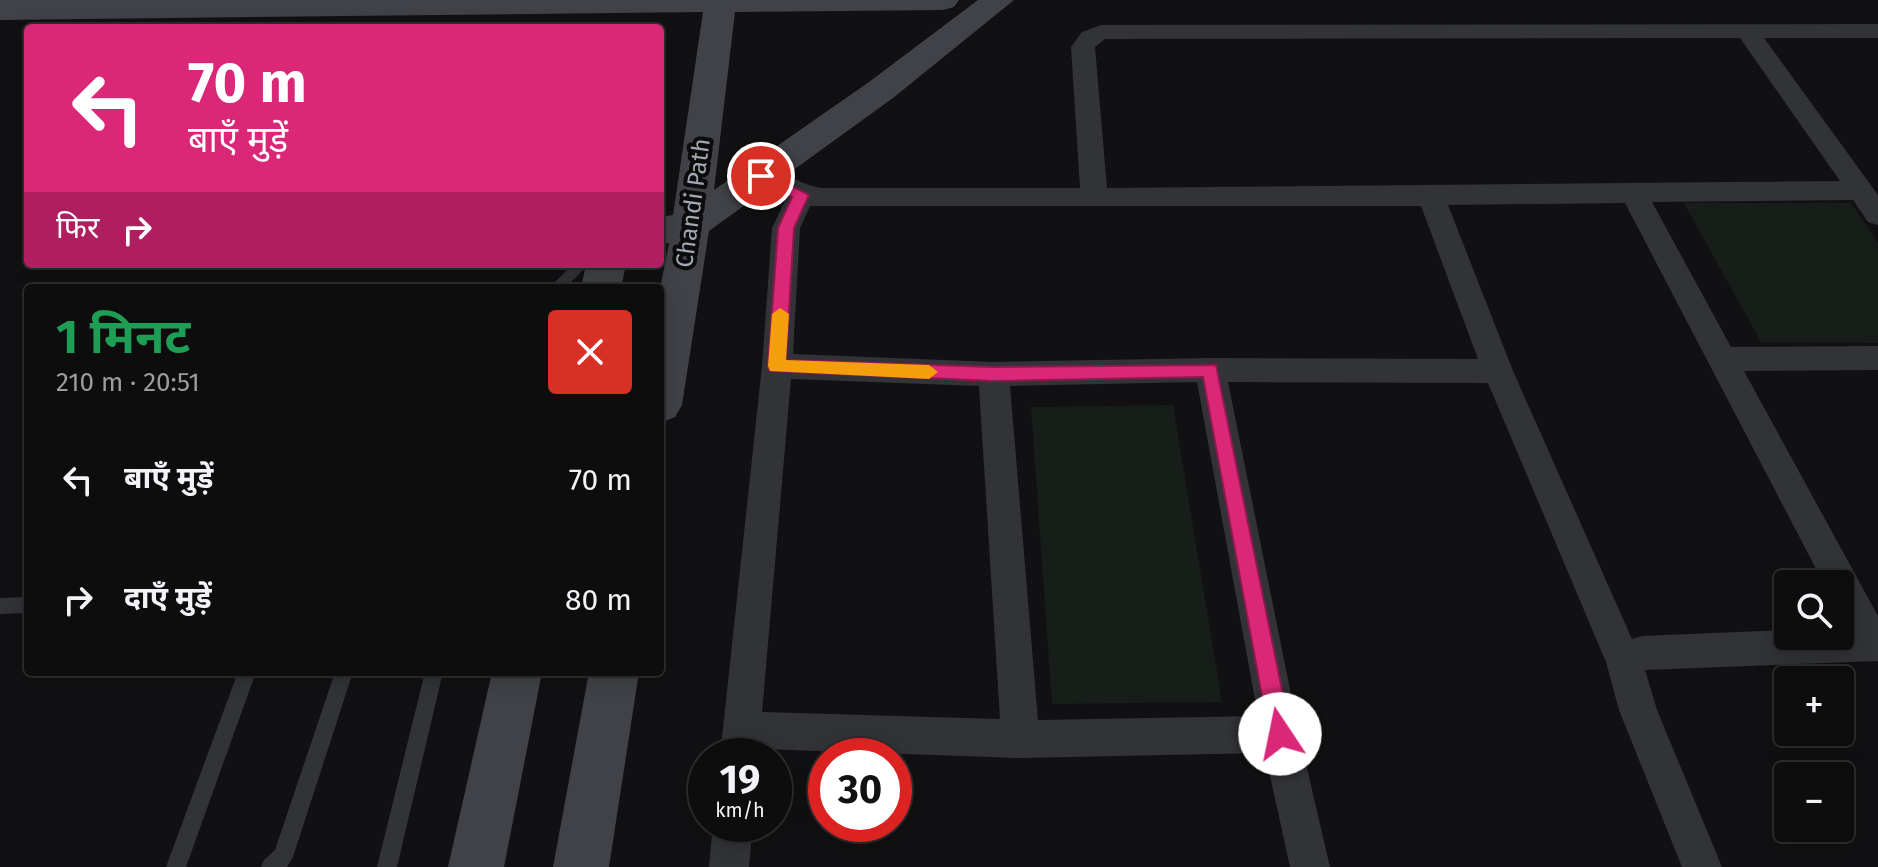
<!DOCTYPE html>
<html lang="hi">
<head>
<meta charset="utf-8">
<style>
	:root { --surface:#0d0d0e; --page:#161617; --text:#f1f3f6; --muted:#9a9c9e; --line:#2d2d2e }
	body { margin:0; font-family:"Fira Sans","Noto Sans Devanagari",sans-serif; background:var(--page); color:var(--text); height:100vh; display:flex; flex-direction:column; font-size:30px; white-space:nowrap }
	* { box-sizing:border-box; margin:0 }
	p { font-size:26px; color:var(--muted) }
	.icon { flex:none; width:44px; height:44px; fill:none; stroke:currentColor; stroke-width:2; stroke-linecap:round; stroke-linejoin:round }
	.map { position:relative; flex:1; overflow:hidden }
	.panel { position:absolute; left:24px; top:284px; width:640px; height:392px; display:flex; flex-direction:column; background:var(--surface); border-radius:8px; box-shadow:0 4px 20px #0003,0 0 0 2px var(--line) }
	.panel>* { flex:none }
	.guide { position:absolute; left:24px; top:24px; width:640px; height:244px; border-radius:8px; box-shadow:0 4px 20px #0003,0 0 0 2px var(--line); background:#db2777; color:#fff; overflow:hidden }
	.controls { position:absolute; left:1774px; top:570px; display:grid; gap:16px }
	.controls a { display:grid; place-items:center; width:80px; height:80px; border-radius:8px; background:var(--surface); box-shadow:0 4px 20px #0003,0 0 0 2px var(--line); font-size:40px }
	.speed { position:absolute; left:688px; top:738px; display:flex; gap:16px; font-size:40px; font-weight:700; text-align:center }
	.speed>* { display:grid; place-content:center; width:104px; height:104px; border-radius:50%; background:var(--surface); box-shadow:0 4px 20px #0003,0 0 0 2px var(--line); line-height:1 }
	.speed small { font-size:20px; font-weight:400 }
	.speed .limit { border:12px solid #d22; background:#fff; color:#111 }
	.pin { position:absolute; display:grid; place-items:center; width:68px; height:68px; color:#fff; margin:-34px; border:4px solid #fff; border-radius:50%; box-shadow:0 2px 8px #0007 }
	.me { position:absolute; width:88px; margin:-44px; rotate:349deg; stroke-linejoin:round; filter:drop-shadow(0 0 6px #0008) }
	.turn { display:flex; align-items:center; gap:28px; height:168px; padding:0 32px; font-size:36px }
	.turn .icon { width:104px; height:104px; stroke-width:2.5 }
	.turn b { display:block; font-size:56px; line-height:68px }
	.then { display:flex; align-items:center; height:76px; padding:0 32px; background:#0003; gap:16px; font-size:30px }
	.round { display:grid; place-items:center; flex:none; width:84px; height:84px; border-radius:8px; background:var(--page) }
	.headline { display:flex; align-items:center; justify-content:space-between; height:136px; padding:0 32px }
	h1 { font-size:48px; font-weight:700; line-height:60px; color:#1e9e55 }
	ul { padding:0; list-style:none }
	li { display:flex; align-items:center; gap:24px; height:120px; padding:0 32px }
	li div { flex:1 }
	li b { display:block; font-size:30px }
	li em { font-style:normal }
	.map>svg:first-child { display:block }
	.green { fill:#171d18 }
	.lines { fill:none; stroke-linecap:round; stroke-linejoin:round }
	.lane { fill:#323337; fill-rule:evenodd }
	.street { fill:#323337; fill-rule:evenodd }
	.secondary { fill:#404247; fill-rule:evenodd }
	.route { fill:#db2777; stroke:#8e194d; stroke-width:2 }
	.slow { fill:#f59e0b }
	.labels { text-anchor:middle; stroke-width:8; stroke-linejoin:round; paint-order:stroke }
	.street-label { font-size:24px; fill:#a2a7b3; stroke:#0c0c0d }
</style>
</head>
<body>
<div class="map">
<svg width="1878" height="867" viewBox="0 0 1878 867">
	<rect width="100%" height="100%" fill="#111113"/>
	<path class="green" d="M 1684,203 L 1851,203 L 1878,243 L 1878,343 L 1761,342 Z
		M 1173,405 L 1222,702 L 1052,704 L 1031,407 Z"/>
	<g class="lines">
		<path class="lane" d="M 573,264 L 589,264 L 565,288 L 549,288 Z
			M 28,597 L 28,613 L 0,614 L 0,598 Z
			M 238,672 L 256,672 L 186,867 L 166,867 Z
			M 335,672 L 353,672 L 293,857 L 287,867 L 261,867 L 264,860 L 275,850 Z
			M 425,672 L 443,672 L 397,867 L 377,867 Z"/>
		<path class="street" d="M 1878,24 L 1878,38 L 1764,38 L 1878,195 L 1878,225 L 1868,222 L 1853,200 L 1652,202 L 1731,347 L 1878,346 L 1878,370 L 1744,371 L 1878,616 L 1878,661 L 1645,670 L 1657,710 L 1722,867 L 1682,867 L 1619,710 L 1606,662 L 1488,383 L 1228,382 L 1299,734 L 1330,867 L 1290,867 L 1265,753 L 1020,758 L 759,749 L 758,756 L 720,756 L 762,366 L 772,228 L 786,199 L 752,183 L 748,176 L 752,169 C 774,163 798,185 821,188 L 1080,188 L 1071,47 L 1082,32 L 1101,25 ZM 1740,38 L 1840,181 L 1107,188 L 1095,47 L 1105,39 ZM 1625,203 L 1824,584 L 1840,584 L 1840,615 L 1847,628 L 1840,628 L 1840,636 L 1788,636 L 1788,630 L 1642,636 L 1632,639 L 1513,371 L 1448,205 ZM 810,206 L 1421,206 L 1478,359 L 1210,358 L 994,362 L 793,354 L 800,228 ZM 791,379 L 979,386 L 1000,719 L 762,712 ZM 1197,382 L 1258,716 L 1038,720 L 1010,386 Z
			M 713,824 L 753,824 L 749,867 L 709,867 Z"/>
		<path class="secondary" d="M 0,0 L 959,0 L 954,7 L 943,10 L 735,12 L 714,190 L 869,82 L 978,0 L 1014,0 L 893,98 L 709,231 L 682,405 L 675,417 L 660,423 L 660,289 L 669,243 L 660,245 L 660,217 L 673,215 L 703,12 L 0,20 Z
			M 586,264 L 626,264 L 621,288 L 581,288 Z
			M 492,672 L 542,672 L 504,867 L 448,867 Z
			M 589,672 L 639,672 L 609,867 L 553,867 Z"/>
	</g>
	<path class="route" d="M 761,170 L 809,195 L 794,228 L 786,360 L 994,367 L 1216,365 L 1291,734 L 1288,741 L 1280,744 L 1273,741 L 1269,734 L 1203,377 L 994,381 L 770,371 L 768,366 L 778,228 L 792,197 L 756,179 L 753,176 Z"/>
	<path class="slow" d="M 780,308 L 789,314 L 786,360 L 929,365 L 938,372 L 929,379 L 770,371 L 768,366 L 772,314 Z"/>
	<g class="labels">
		<g class="street-label">
			<text transform="translate(693 203) rotate(-82)" y="8">Chandi Path</text>
		</g>
	</g>
</svg>
<div class="controls">
<a><svg class="icon" aria-label="search" viewBox="0 0 24 24"><circle cx="10" cy="10" r="6"/><path d="M15 15l6 6"/></svg></a>
<a>+</a>
<a>−</a>
</div>
<div class="speed"><div>19<small>km/h</small></div><div class="limit">30</div></div>
<div class="pin" style="left:761px;top:176px;background:#d93025"><svg class="icon" aria-label="arrive" viewBox="0 0 24 24"><path d="M6 21V4h12l-3 4 3 4H6"/></svg></div>
<svg class="me" style="left:1280px;top:734px" viewBox="-20 -20 40 40"><circle r="19" fill="#fff"/><path d="M0-13L10 11 0 6-10 11z" fill="#db2777"/></svg>
<div class="guide">
<div class="turn"><svg class="icon" aria-label="left" viewBox="0 0 24 24"><path d="M17 20v-9H6M10 6l-5 5 5 5"/></svg><div><b>70 m</b>बाएँ मुड़ें</div></div>
<div class="then">फिर<svg class="icon" aria-label="right" viewBox="0 0 24 24"><path d="M7 20v-9h11M14 6l5 5-5 5"/></svg></div>
</div>
<section class="panel">
<div class="headline"><div><h1>1 मिनट</h1><p>210 m · 20:51</p></div><a class="round" style="background:#d93025;color:#fff"><svg class="icon" aria-label="close" viewBox="0 0 24 24"><path d="M6 6l12 12M18 6L6 18"/></svg></a></div>
<ul>
<li><svg class="icon" aria-label="left" viewBox="0 0 24 24"><path d="M17 20v-9H6M10 6l-5 5 5 5"/></svg><div><b>बाएँ मुड़ें</b></div><em>70 m</em></li>
<li><svg class="icon" aria-label="right" viewBox="0 0 24 24"><path d="M7 20v-9h11M14 6l5 5-5 5"/></svg><div><b>दाएँ मुड़ें</b></div><em>80 m</em></li>
</ul>
</section>
</div>
</body>
</html>
